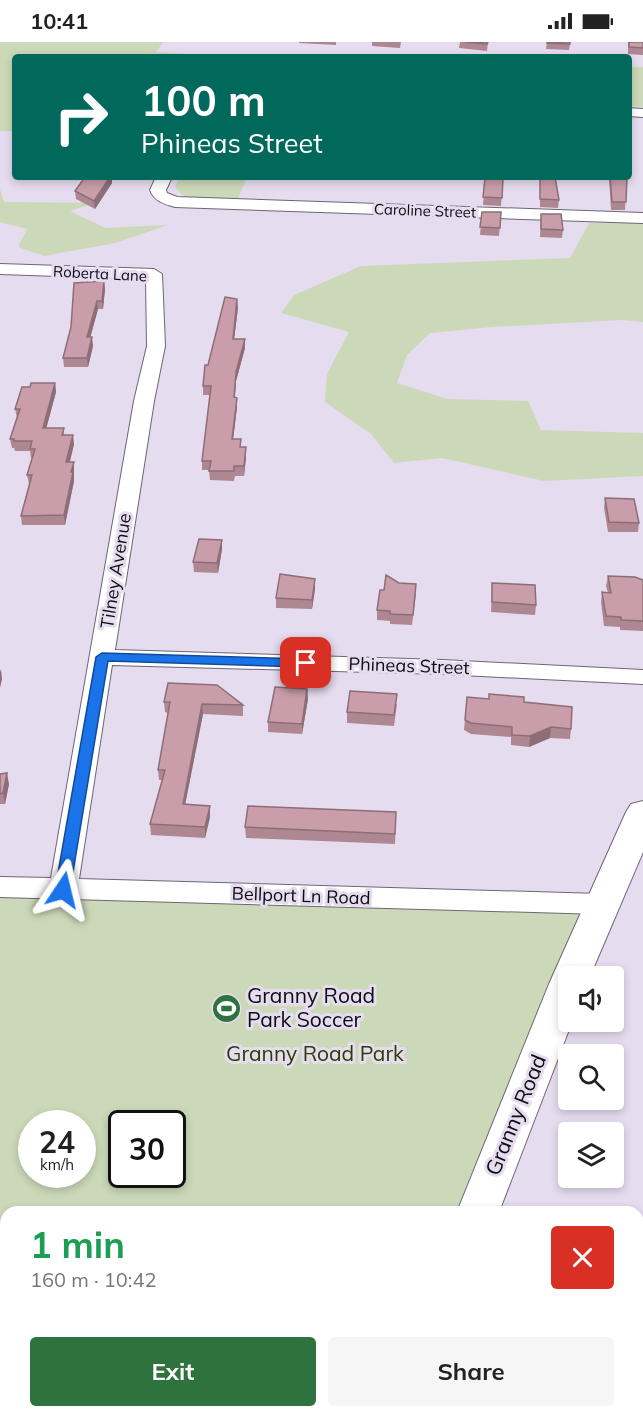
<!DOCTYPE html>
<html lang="en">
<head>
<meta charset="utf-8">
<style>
	:root { --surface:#fff; --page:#f6f6f6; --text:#222; --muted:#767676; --accent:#2e723d }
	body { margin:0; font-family:Mulish,sans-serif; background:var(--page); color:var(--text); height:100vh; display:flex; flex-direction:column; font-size:22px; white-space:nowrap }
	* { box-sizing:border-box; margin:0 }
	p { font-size:20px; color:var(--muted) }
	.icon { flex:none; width:33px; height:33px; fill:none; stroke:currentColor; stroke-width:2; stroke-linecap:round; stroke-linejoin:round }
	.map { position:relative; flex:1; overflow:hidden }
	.details { position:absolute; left:0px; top:1164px; width:644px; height:212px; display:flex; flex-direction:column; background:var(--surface); border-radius:18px 18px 0 0; box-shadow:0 3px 9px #0003 }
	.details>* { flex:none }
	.guide { position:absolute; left:12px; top:12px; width:620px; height:126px; border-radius:6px; box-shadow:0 3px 9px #0003; background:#00695c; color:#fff; overflow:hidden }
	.buttons { position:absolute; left:558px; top:924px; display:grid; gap:12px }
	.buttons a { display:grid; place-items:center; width:66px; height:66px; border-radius:6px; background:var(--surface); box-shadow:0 3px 9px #0003; font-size:30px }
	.speed { position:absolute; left:18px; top:1068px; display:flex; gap:12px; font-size:30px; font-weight:700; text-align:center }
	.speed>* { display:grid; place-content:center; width:78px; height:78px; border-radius:50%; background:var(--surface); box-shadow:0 3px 9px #0003; line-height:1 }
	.speed small { font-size:15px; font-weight:400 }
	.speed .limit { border:3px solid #111; border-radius:9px; background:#fff; color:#111 }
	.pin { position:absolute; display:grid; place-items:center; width:51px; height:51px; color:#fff; margin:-26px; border-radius:12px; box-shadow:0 3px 9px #0006 }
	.me { position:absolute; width:66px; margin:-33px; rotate:10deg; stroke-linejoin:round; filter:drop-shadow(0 0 4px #0008) }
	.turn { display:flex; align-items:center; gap:21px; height:126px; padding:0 30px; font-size:27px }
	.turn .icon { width:78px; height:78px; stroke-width:2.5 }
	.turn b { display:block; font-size:42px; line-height:51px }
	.round { display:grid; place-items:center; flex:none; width:63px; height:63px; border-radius:6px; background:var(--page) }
	.overview { display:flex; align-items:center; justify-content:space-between; height:102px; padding:0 30px }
	h1 { font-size:36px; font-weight:700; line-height:45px; color:#1e9e55 }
	.action { display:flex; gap:12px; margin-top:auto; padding:12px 30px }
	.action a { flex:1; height:69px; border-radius:6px; background:var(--accent); color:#fff; font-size:24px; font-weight:700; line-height:69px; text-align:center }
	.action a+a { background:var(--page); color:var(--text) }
	.status { display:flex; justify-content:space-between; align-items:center; height:42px; padding:0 30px; background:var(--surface); direction:ltr }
	.status svg { height:16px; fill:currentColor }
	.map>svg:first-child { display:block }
	.green { fill:#cbd9b8; fill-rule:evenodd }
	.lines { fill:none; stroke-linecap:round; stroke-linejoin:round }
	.minor-casing { stroke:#6e6576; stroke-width:2 }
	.tertiary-casing { stroke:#6e6576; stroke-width:2 }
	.minor { fill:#fff; fill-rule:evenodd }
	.tertiary { fill:#fff; fill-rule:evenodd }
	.wall { fill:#ae8792 }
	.shaded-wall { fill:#8d6e77 }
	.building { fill:#ca9daa; stroke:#8d6e77; stroke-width:1.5 }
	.route { fill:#1a73e8; stroke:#114b97; stroke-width:1.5 }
	.labels { text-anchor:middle; stroke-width:6; stroke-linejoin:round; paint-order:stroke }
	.far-street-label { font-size:15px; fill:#0e0b11; stroke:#e6dcef }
	.street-label { font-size:18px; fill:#0e0b11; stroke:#e6dcef }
	.near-poi-label { font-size:21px; fill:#0e0b11; stroke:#e6dcef; text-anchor:start }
	.near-park-label { font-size:21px; fill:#2b3d00; stroke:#e6dcef }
	.near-street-label { font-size:21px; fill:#0e0b11; stroke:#e6dcef }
</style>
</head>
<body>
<div class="status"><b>10:41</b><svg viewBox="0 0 49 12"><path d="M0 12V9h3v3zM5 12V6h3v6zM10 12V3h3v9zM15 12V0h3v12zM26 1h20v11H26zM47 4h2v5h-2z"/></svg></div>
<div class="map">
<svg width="643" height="1375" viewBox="0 0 643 1375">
	<rect width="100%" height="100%" fill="#e6dcef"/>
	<path class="green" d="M 0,0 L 163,0 L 156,10 L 224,14 L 15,15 L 15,89 L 0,89 Z
		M 628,25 L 643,25 L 643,65 L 629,64 Z
		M 179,135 L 247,135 L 238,157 L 186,157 L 175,145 Z
		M 0,147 L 4,160 L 95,161 L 70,169 L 105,186 L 168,183 L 115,201 L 44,214 L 18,205 L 27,187 L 0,180 Z
		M 589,181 L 643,181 L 643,280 L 621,278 L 492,285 L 430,291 L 407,313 L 397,341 L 447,357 L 528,359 L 541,388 L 643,391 L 643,434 L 544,439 L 442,416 L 394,421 L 371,392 L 325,360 L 327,332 L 349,290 L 281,271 L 294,253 L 361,224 L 570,216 Z
		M 0,847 L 601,862 L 574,934 L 568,934 L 568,951 L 488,1170 L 6,1170 L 6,1370 L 414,1370 L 412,1375 L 0,1375 ZM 32,1082 L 82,1082 L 82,1132 L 32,1132 ZM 122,1082 L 172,1082 L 172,1132 L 122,1132 Z"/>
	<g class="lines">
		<defs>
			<path id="minor" d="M 628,66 L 643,67 L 643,75 L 628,74 Z
				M 156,135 L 172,135 L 166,148 L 167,151 L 177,155 L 643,171 L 643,181 L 175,165 C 164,162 154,159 150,148 Z
				M 0,222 L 154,227 L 162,232 L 165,304 L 154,359 L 115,608 L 442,618 L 643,628 L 643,642 L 442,632 L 112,623 L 79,837 L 601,852 L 611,855 L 615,862 L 611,869 L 601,872 L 0,855 L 0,835 L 51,836 L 134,359 L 147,304 L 146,237 L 0,232 Z"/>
			<path id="tertiary" d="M 643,759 L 643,810 L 590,934 L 568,934 L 568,980 L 572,980 L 499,1170 L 457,1170 L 549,942 L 626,770 L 631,762 Z
				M 381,1370 L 429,1370 L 428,1375 L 380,1375 Z"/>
		</defs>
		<use href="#minor" class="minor-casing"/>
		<use href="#tertiary" class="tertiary-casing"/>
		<use href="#minor" class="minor"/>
		<use href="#tertiary" class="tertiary"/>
	</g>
	<path class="wall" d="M 299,0 L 336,0 L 336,3 L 299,1 Z
		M 372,0 L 401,0 L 400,6 L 372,4 Z
		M 460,0 L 488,0 L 487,9 L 459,6 Z
		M 547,0 L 570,2 L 569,8 L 546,7 Z
		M 628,0 L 643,0 L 643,13 L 628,12 Z
		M 85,135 L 112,135 L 112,141 L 95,167 L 76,157 L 75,149 Z
		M 540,135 L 555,135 L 559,158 L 558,166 L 540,165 Z
		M 609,135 L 627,135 L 625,168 L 611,168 Z
		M 485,136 L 503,137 L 501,164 L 483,163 Z
		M 482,170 L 501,170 L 499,194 L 480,193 Z
		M 541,172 L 563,188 L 562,196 L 540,195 Z
		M 104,239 L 105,247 L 103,267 L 98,267 L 90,295 L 93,304 L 88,325 L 64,325 L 63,316 Z
		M 238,266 L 234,297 L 245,297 L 245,306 L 236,339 L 235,355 L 237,365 L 233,397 L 241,397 L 241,405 L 246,415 L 244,434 L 235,434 L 234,439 L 210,438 L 209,428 L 202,428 L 202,419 L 210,353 L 203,353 L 203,344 L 208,323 Z
		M 55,341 L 56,350 L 46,386 L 64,386 L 64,393 L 74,402 L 70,420 L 74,420 L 74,439 L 65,483 L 22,483 L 21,474 L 29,442 L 27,433 L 32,416 L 31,416 L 30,409 L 15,409 L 14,406 L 12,406 L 10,397 L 17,376 L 15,367 L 30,345 Z
		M 605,456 L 639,481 L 638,490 L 608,490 L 604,466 Z
		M 222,507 L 218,531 L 194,530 L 193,520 Z
		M 608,534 L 643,538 L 643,589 L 620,588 L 620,585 L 604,584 L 601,560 L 602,550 L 608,551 L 606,544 Z
		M 315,537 L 315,547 L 312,567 L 276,566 L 276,556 Z
		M 492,541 L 536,563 L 535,573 L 491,570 Z
		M 416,552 L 412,583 L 390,582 L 390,579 L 377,578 L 377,568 Z
		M 307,647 L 308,657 L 302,692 L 268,690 L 268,680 Z
		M 467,655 L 524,660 L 571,687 L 570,697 L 550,696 L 529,705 L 511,703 L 511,695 L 471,692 L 464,688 Z
		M 164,660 L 243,663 L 243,674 L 203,672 L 185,763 L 210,775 L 205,796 L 151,793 L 150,782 L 162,738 L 159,738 L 158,728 L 168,671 L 165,670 Z
		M 397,662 L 394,684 L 347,681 L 347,670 Z
		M 0,732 L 9,742 L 5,762 L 0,762 Z
		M 396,770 L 395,802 L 246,796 L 245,785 Z"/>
	<path class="shaded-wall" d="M 110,135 L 112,135 L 112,141 L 95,167 L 94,159 Z
		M 104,239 L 105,247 L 103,267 L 102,259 Z
		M 237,257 L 238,266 L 233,306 L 233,297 Z
		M 97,259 L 98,267 L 88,304 L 87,295 Z
		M 92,295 L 93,304 L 88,325 L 87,316 Z
		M 245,297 L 245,306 L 236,339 L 234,365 L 236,330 Z
		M 55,341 L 56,350 L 44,395 L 43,386 Z
		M 237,356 L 237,365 L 232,407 L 232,397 Z
		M 73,393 L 74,402 L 67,430 L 66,420 Z
		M 246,405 L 246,415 L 244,434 L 244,424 Z
		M 74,420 L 74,439 L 65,483 L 64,473 L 71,430 Z
		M 222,498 L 222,507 L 218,531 L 217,521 Z
		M 315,537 L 315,547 L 312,567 L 312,558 Z
		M 1,627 L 2,637 L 0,646 L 0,630 Z
		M 307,647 L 308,657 L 302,692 L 302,682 Z
		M 202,662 L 203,672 L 183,773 L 183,762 Z
		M 551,685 L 550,696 L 529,705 L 530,694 Z
		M 7,731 L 9,742 L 5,762 L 3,751 Z
		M 210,764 L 210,775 L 205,796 L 205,785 Z"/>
	<path class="building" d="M 465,0 L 488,0 L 487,2 Z
		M 547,0 L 570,0 L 570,2 L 547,1 Z
		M 629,0 L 643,0 L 643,6 L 629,5 Z
		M 85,135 L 110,135 L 94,159 L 75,149 Z
		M 540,135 L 555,135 L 559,158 L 540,157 Z
		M 610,135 L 627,135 L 626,160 L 612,160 Z
		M 485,136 L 503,137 L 502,156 L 483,155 Z
		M 482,170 L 501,170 L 500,186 L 480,185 Z
		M 541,172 L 561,172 L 563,188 L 541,187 Z
		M 104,239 L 102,259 L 97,259 L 87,295 L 92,295 L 87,316 L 63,316 L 71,285 L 74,241 Z
		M 225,255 L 237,257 L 233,297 L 245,297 L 236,330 L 234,355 L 237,356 L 232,397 L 241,397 L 240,405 L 246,405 L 244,424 L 234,424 L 234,429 L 209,429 L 211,419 L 202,419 L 211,344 L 203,344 L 205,323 L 208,323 Z
		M 31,341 L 55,341 L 43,386 L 64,386 L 62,393 L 73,393 L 66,420 L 74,420 L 71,430 L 73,430 L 64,473 L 21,474 L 32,433 L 27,433 L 35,407 L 30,407 L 32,399 L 14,399 L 14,397 L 10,397 L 20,367 L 15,367 L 22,345 L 30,345 Z
		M 605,456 L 634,457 L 639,481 L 609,480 Z
		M 199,497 L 222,498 L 217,521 L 193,520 Z
		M 280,532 L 315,537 L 312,558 L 276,556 Z
		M 386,533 L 399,541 L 416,542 L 413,573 L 390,572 L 390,569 L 377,568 L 380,548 L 384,548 Z
		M 608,534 L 635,535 L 643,538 L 643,579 L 621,578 L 621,575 L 606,574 L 602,550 L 611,551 Z
		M 492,541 L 535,543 L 536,563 L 492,560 Z
		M 168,641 L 217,643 L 243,663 L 202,662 L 183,762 L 210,764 L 205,785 L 150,782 L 165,728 L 158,728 L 170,660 L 164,660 Z
		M 275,645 L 307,647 L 302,682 L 268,680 Z
		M 350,649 L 397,652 L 394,673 L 347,670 Z
		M 489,652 L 524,655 L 524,660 L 572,665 L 571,687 L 551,685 L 530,694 L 512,693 L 512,685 L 471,681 L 465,678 L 467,655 L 489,657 Z
		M 7,731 L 3,751 L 0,752 L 0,732 Z
		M 248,764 L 396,770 L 395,792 L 245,785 Z
		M 530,1370 L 583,1370 L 583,1375 L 529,1375 Z"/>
	<path class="route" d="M 102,611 L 306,617 L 312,621 L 306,625 L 108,619 L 70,848 L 68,851 L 57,851 L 55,848 L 96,615 Z"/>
	<defs>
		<symbol id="stadium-disc" viewBox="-11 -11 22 22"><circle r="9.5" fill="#2e723d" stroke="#e6dcef"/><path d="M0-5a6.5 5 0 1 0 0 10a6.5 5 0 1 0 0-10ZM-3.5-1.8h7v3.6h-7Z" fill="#fff"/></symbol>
	</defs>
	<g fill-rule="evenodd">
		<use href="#stadium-disc" x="210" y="950" width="33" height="33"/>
	</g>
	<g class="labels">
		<g class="far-street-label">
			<text transform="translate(425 169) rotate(2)" y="5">Caroline Street</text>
			<text transform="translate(100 232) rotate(3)" y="5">Roberta Lane</text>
		</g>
		<g class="street-label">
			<text transform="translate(116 529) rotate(-81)" y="6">Tilney Avenue</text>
			<text transform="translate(409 624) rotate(2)" y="6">Phineas Street</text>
			<text transform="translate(301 854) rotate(2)" y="6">Bellport Ln Road</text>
		</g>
		<g class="near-poi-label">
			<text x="247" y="961">Granny Road<tspan x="247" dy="24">Park Soccer</tspan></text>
		</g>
		<g class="near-park-label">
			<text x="315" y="1019">Granny Road Park</text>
		</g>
		<g class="near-street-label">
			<text transform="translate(516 1073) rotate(-68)" y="7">Granny Road</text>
		</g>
	</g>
</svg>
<div class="buttons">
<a><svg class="icon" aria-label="sound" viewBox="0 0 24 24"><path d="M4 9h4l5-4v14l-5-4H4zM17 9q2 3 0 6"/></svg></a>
<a><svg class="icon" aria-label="search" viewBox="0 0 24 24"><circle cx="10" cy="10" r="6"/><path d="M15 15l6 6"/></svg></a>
<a><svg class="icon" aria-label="layers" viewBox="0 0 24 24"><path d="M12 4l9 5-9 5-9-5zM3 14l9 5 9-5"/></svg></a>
</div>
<div class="speed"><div>24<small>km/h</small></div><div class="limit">30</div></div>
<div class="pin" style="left:306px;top:621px;background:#d93025"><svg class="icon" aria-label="arrive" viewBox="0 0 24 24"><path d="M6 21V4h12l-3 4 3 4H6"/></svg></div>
<svg class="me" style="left:63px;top:848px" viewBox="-20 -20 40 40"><path d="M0-17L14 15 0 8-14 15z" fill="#1a73e8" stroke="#fff" stroke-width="4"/></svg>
<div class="guide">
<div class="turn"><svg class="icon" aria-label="right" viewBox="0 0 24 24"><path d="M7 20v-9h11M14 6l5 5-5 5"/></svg><div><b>100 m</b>Phineas Street</div></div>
</div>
<section class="details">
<div class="overview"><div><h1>1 min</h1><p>160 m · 10:42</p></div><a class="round" style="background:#d93025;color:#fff"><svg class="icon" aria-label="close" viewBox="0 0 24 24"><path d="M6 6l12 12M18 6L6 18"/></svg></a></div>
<div class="action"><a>Exit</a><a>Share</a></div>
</section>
</div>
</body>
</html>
